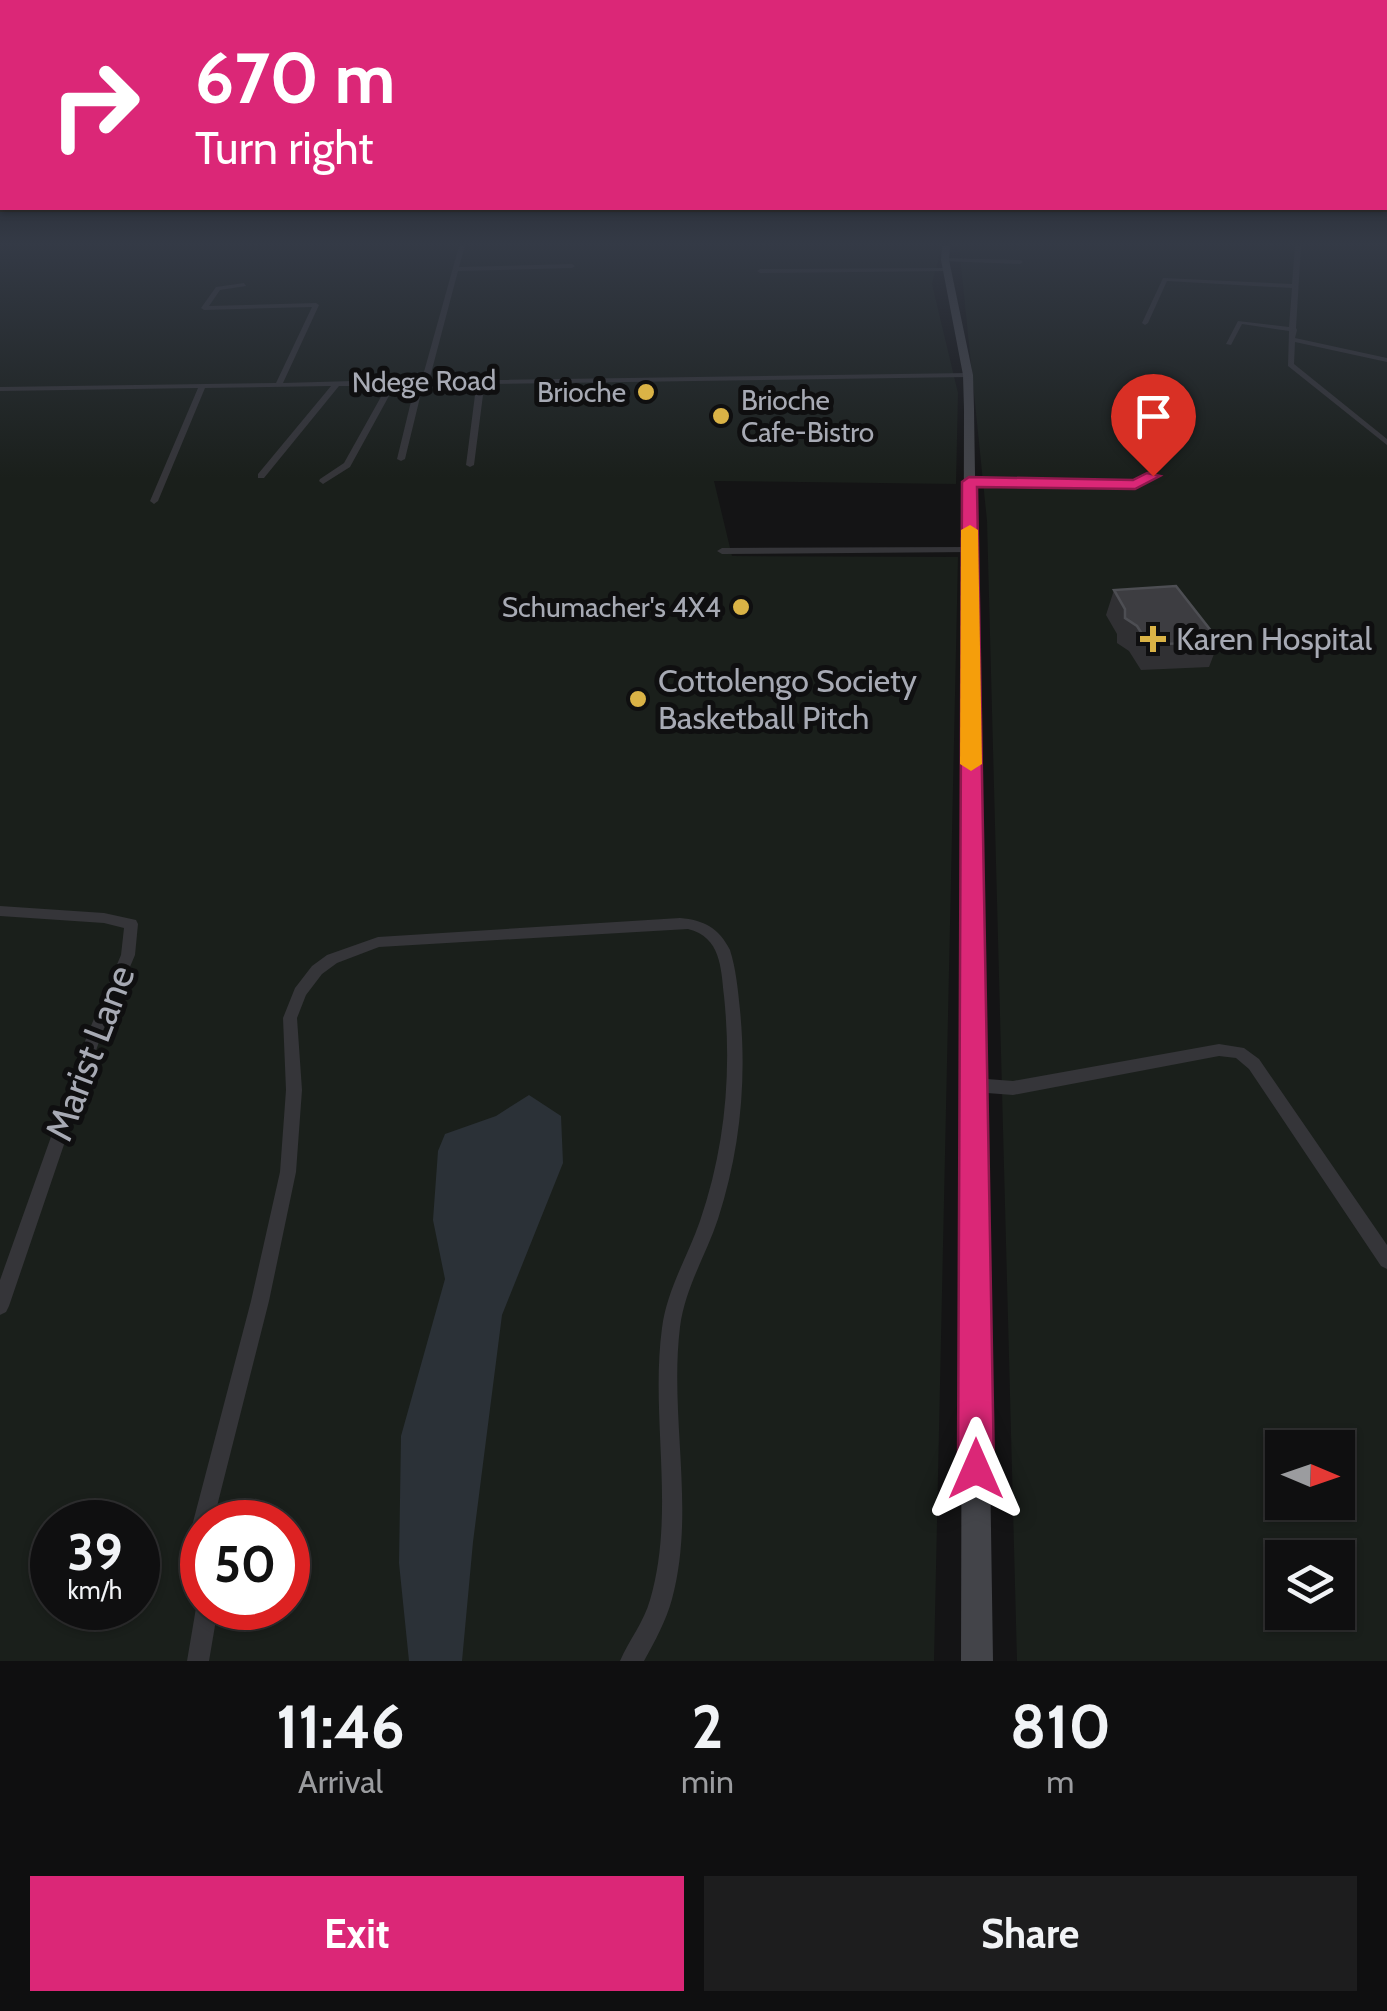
<!DOCTYPE html>
<html lang="en">
<head>
<meta charset="utf-8">
<style>
	:root { --surface:#0f0f10; --page:#1d1d1e; --text:#f1f3f6; --muted:#9b9c9f; --line:#2f2f30; --accent:#db2777 }
	body { margin:0; font-family:Cabin,sans-serif; background:var(--page); color:var(--text); height:100vh; display:flex; flex-direction:column; font-size:38px; white-space:nowrap }
	* { box-sizing:border-box; margin:0 }
	p { font-size:32px; color:var(--muted) }
	.icon { flex:none; width:55px; height:55px; fill:none; stroke:currentColor; stroke-width:2; stroke-linecap:round; stroke-linejoin:round }
	.map { position:relative; height:1661px; overflow:hidden }
	.details { display:flex; flex-direction:column; background:var(--surface); flex:1 }
	.details>* { flex:none }
	.hud { position:absolute; left:0px; top:0px; width:1388px; height:210px; box-shadow:0 2px 8px #0004,0 0 0 2px var(--line); background:#db2777; color:#fff; overflow:hidden }
	.needle { width:65px; rotate:92deg }
	.fabs { position:absolute; left:1265px; top:1430px; display:grid; gap:20px }
	.fabs a { display:grid; place-items:center; width:90px; height:90px; border-radius:0px; background:var(--surface); box-shadow:0 2px 8px #0004,0 0 0 2px var(--line); font-size:50px }
	.speed { position:absolute; left:30px; top:1500px; display:flex; gap:20px; font-size:50px; font-weight:700; text-align:center }
	.speed>* { display:grid; place-content:center; width:130px; height:130px; border-radius:50%; background:var(--surface); box-shadow:0 2px 8px #0004,0 0 0 2px var(--line); line-height:1 }
	.speed small { font-size:25px; font-weight:400 }
	.speed .limit { border:15px solid #d22; background:#fff; color:#111 }
	.pin { position:absolute; display:grid; place-items:center; width:85px; height:85px; color:#fff; margin:-102px -42px; border-radius:50% 50% 50% 0; rotate:-45deg; box-shadow:0 0 10px #0007 }
	.pin .icon { rotate:45deg }
	.me { position:absolute; width:110px; margin:-55px; rotate:0deg; stroke-linejoin:round; filter:drop-shadow(0 0 8px #0008) }
	.turn { display:flex; align-items:center; gap:35px; height:210px; padding:0 30px; font-size:45px }
	.turn .icon { width:130px; height:130px; stroke-width:2.5 }
	.turn b { display:block; font-size:70px; line-height:85px }
	.eta { display:flex; justify-content:space-evenly; align-items:center; height:170px; text-align:center }
	.eta b { font-size:60px; font-weight:700; line-height:70px }
	.action { display:flex; gap:20px; margin-top:auto; padding:20px 30px }
	.action a { flex:1; height:115px; border-radius:0px; background:var(--accent); color:#fff; font-size:40px; font-weight:700; line-height:115px; text-align:center }
	.action a+a { background:var(--page); color:var(--text) }
	.map>svg:first-child { display:block }
	.green { fill:#1a1f1b; fill-rule:evenodd }
	.water { fill:#2b3137 }
	.lines { fill:none; stroke-linecap:round; stroke-linejoin:round }
	.street { fill:#353539; fill-rule:evenodd }
	.secondary { fill:#434449; fill-rule:evenodd }
	.wall { fill:#303033 }
	.building { fill:#3d3d41; stroke:#4d4e53; stroke-width:2.5 }
	.route { fill:#db2777; stroke:#8e194d; stroke-width:2.5 }
	.slow { fill:#f59e0b }
	.poi-dot { fill:#dab346; stroke:#0f0f10; stroke-width:4 }
	.labels { text-anchor:middle; stroke-width:10; stroke-linejoin:round; paint-order:stroke }
	.far-street-label { font-size:28px; fill:#a7aab4; stroke:#0f0f10 }
	.far-poi-label { font-size:28px; fill:#a7aab4; stroke:#0f0f10; text-anchor:end }
	.poi-label { font-size:32px; fill:#a7aab4; stroke:#0f0f10; text-anchor:start }
	.near-street-label { font-size:38px; fill:#a7aab4; stroke:#0f0f10 }
</style>
</head>
<body>
<div class="map">
<svg width="1387" height="1661" viewBox="0 0 1387 1661">
	<rect width="100%" height="100%" fill="#141415"/>
	<path class="green" d="M 0,246 L 942,246 L 932,284 L 958,393 L 956,484 L 714,481 L 732,556 L 958,557 L 934,1661 L 0,1661 ZM 52,1522 L 138,1522 L 138,1608 L 52,1608 ZM 202,1522 L 288,1522 L 288,1608 L 202,1608 Z
		M 959,246 L 1387,246 L 1387,1661 L 1017,1661 L 987,521 ZM 1282,1448 L 1338,1448 L 1338,1502 L 1282,1502 ZM 1282,1558 L 1338,1558 L 1338,1612 L 1282,1612 Z"/>
	<path class="water" d="M 529,1095 L 561,1116 L 563,1163 L 502,1315 L 473,1542 L 462,1661 L 409,1661 L 399,1563 L 401,1436 L 445,1279 L 433,1220 L 438,1151 L 445,1134 L 496,1116 Z"/>
	<g class="lines">
		<path class="street" d="M 459,246 L 465,246 L 459,267 L 572,264 L 575,266 L 572,268 L 458,271 L 429,381 L 481,380 L 485,378 L 488,380 L 968,373 L 972,375 L 968,377 L 487,384 L 483,395 L 474,465 L 470,467 L 466,465 L 475,395 L 480,384 L 423,385 L 405,459 L 401,461 L 397,459 L 415,385 L 395,385 L 350,467 L 323,484 L 319,481 L 320,479 L 344,463 L 387,386 L 339,386 L 264,478 L 258,478 L 258,474 L 331,386 L 205,388 L 158,501 L 154,504 L 150,501 L 198,388 L 0,391 L 0,387 L 276,383 L 312,307 L 204,310 L 201,308 L 216,287 L 244,283 L 246,286 L 220,290 L 209,306 L 316,303 L 319,305 L 283,383 L 422,379 Z
			M 1295,246 L 1301,246 L 1296,328 L 1297,330 L 1295,338 L 1387,358 L 1387,362 L 1295,342 L 1294,364 L 1387,439 L 1387,445 L 1288,366 L 1289,331 L 1242,324 L 1231,345 L 1226,344 L 1238,321 L 1289,327 L 1292,288 L 1167,281 L 1148,323 L 1145,325 L 1142,323 L 1163,278 L 1292,284 Z
			M 945,258 L 1020,260 L 1023,262 L 1020,264 L 943,261 Z
			M 947,268 L 949,271 L 760,273 L 757,271 L 760,269 Z
			M 1150,452 L 1157,454 L 1155,479 L 1135,488 L 969,485 L 965,482 L 969,479 L 1134,482 L 1147,478 Z
			M 970,547 L 973,548 L 973,552 L 722,554 L 717,551 L 722,548 Z
			M 0,906 L 104,913 L 136,920 L 138,924 L 135,955 L 102,1033 L 9,1306 L 6,1312 L 0,1315 L 0,1280 L 88,1033 L 121,955 L 124,928 L 104,923 L 0,916 Z
			M 680,918 C 704,920 719,928 730,950 C 736,969 738,990 740,1010 C 747,1081 740,1151 718,1219 C 706,1255 685,1288 680,1327 C 669,1417 696,1510 672,1599 C 666,1621 655,1641 644,1661 L 620,1661 C 629,1640 644,1622 650,1600 C 676,1512 650,1417 662,1328 C 667,1289 688,1256 700,1221 C 725,1148 732,1073 724,996 C 721,968 721,937 688,929 L 379,947 L 337,963 L 322,974 L 306,995 L 297,1018 L 302,1090 L 296,1172 L 269,1301 L 213,1522 L 202,1522 L 202,1583 L 195,1580 L 188,1553 L 192,1526 L 251,1301 L 280,1172 L 286,1090 L 283,1018 L 295,988 L 312,966 L 327,955 L 378,937 Z
			M 1219,1044 L 1244,1048 L 1259,1059 L 1387,1245 L 1387,1269 L 1381,1266 L 1249,1069 L 1236,1058 L 1219,1056 L 1013,1095 L 974,1092 L 969,1090 L 966,1085 L 969,1080 L 974,1078 L 1013,1081 Z
			M 202,1599 L 202,1608 L 218,1608 L 209,1661 L 187,1661 L 196,1608 L 199,1600 Z"/>
		<path class="secondary" d="M 942,246 L 950,246 L 949,260 L 973,375 L 974,409 L 993,1661 L 961,1661 L 964,409 L 963,375 L 941,260 Z"/>
	</g>
	<path class="wall" d="M 1114,590 L 1219,641 L 1209,667 L 1141,670 L 1129,651 L 1117,643 L 1117,634 L 1106,615 Z"/>
	<path class="building" d="M 1176,586 L 1219,641 L 1149,645 L 1137,626 L 1125,618 L 1125,609 L 1114,590 Z"/>
	<linearGradient id="sky" x2="0" y2="1"><stop stop-color="#0b0b0c"/><stop offset="0.51" stop-color="#343a46"/><stop offset="1" stop-color="#343a46" stop-opacity="0"/></linearGradient>
	<rect width="1387" height="478" fill="url(#sky)"/>
	<path class="route" d="M 1147,473 L 1160,476 L 1135,489 L 977,487 L 994,1469 L 989,1482 L 976,1487 L 963,1482 L 958,1469 L 962,482 L 969,477 L 1133,480 Z"/>
	<path class="slow" d="M 970,525 L 978,530 L 982,764 L 971,771 L 960,764 L 961,530 Z"/>
	<g class="poi-dot">
		<circle cx="646" cy="392" r="10"/>
		<circle cx="721" cy="416" r="10"/>
		<circle cx="741" cy="607" r="10"/>
		<path d="M1148 624h10v10h10v10h-10v10h-10v-10h-10v-10h10z"/>
		<circle cx="638" cy="699" r="10"/>
	</g>
	<g class="labels">
		<g class="far-street-label">
			<text transform="translate(424 381) rotate(-1)" y="10">Ndege Road</text>
		</g>
		<g class="far-poi-label">
			<text x="626" y="402">Brioche</text>
			<text x="741" y="410" text-anchor="start">Brioche<tspan x="741" dy="32">Cafe-Bistro</tspan></text>
			<text x="721" y="617">Schumacher's 4X4</text>
		</g>
		<g class="poi-label">
			<text x="1176" y="650">Karen Hospital</text>
			<text x="658" y="692">Cottolengo Society<tspan x="658" dy="37">Basketball Pitch</tspan></text>
		</g>
		<g class="near-street-label">
			<text transform="translate(90 1053) rotate(-69)" y="13">Marist Lane</text>
		</g>
	</g>
</svg>
<div class="fabs">
<a><svg class="needle" viewBox="-14 -14 28 28"><path d="M0-13l5 13h-10z" fill="#e53935"/><path d="M0 13l5-13h-10z" fill="#9b9c9f"/></svg></a>
<a><svg class="icon" aria-label="layers" viewBox="0 0 24 24"><path d="M12 4l9 5-9 5-9-5zM3 14l9 5 9-5"/></svg></a>
</div>
<div class="speed"><div>39<small>km/h</small></div><div class="limit">50</div></div>
<div class="pin" style="left:1153px;top:476px;background:#d93025"><svg class="icon" aria-label="arrive" viewBox="0 0 24 24"><path d="M6 21V4h12l-3 4 3 4H6"/></svg></div>
<svg class="me" style="left:976px;top:1469px" viewBox="-20 -20 40 40"><path d="M0-17L14 15 0 8-14 15z" fill="#db2777" stroke="#fff" stroke-width="4"/></svg>
<div class="hud">
<div class="turn"><svg class="icon" aria-label="right" viewBox="0 0 24 24"><path d="M7 20v-9h11M14 6l5 5-5 5"/></svg><div><b>670 m</b>Turn right</div></div>
</div>
</div>
<section class="details">
<div class="eta">
<div><b>11:46</b><p>Arrival</p></div>
<div><b>2</b><p>min</p></div>
<div><b>810</b><p>m</p></div>
</div>
<div class="action"><a>Exit</a><a>Share</a></div>
</section>
</body>
</html>
